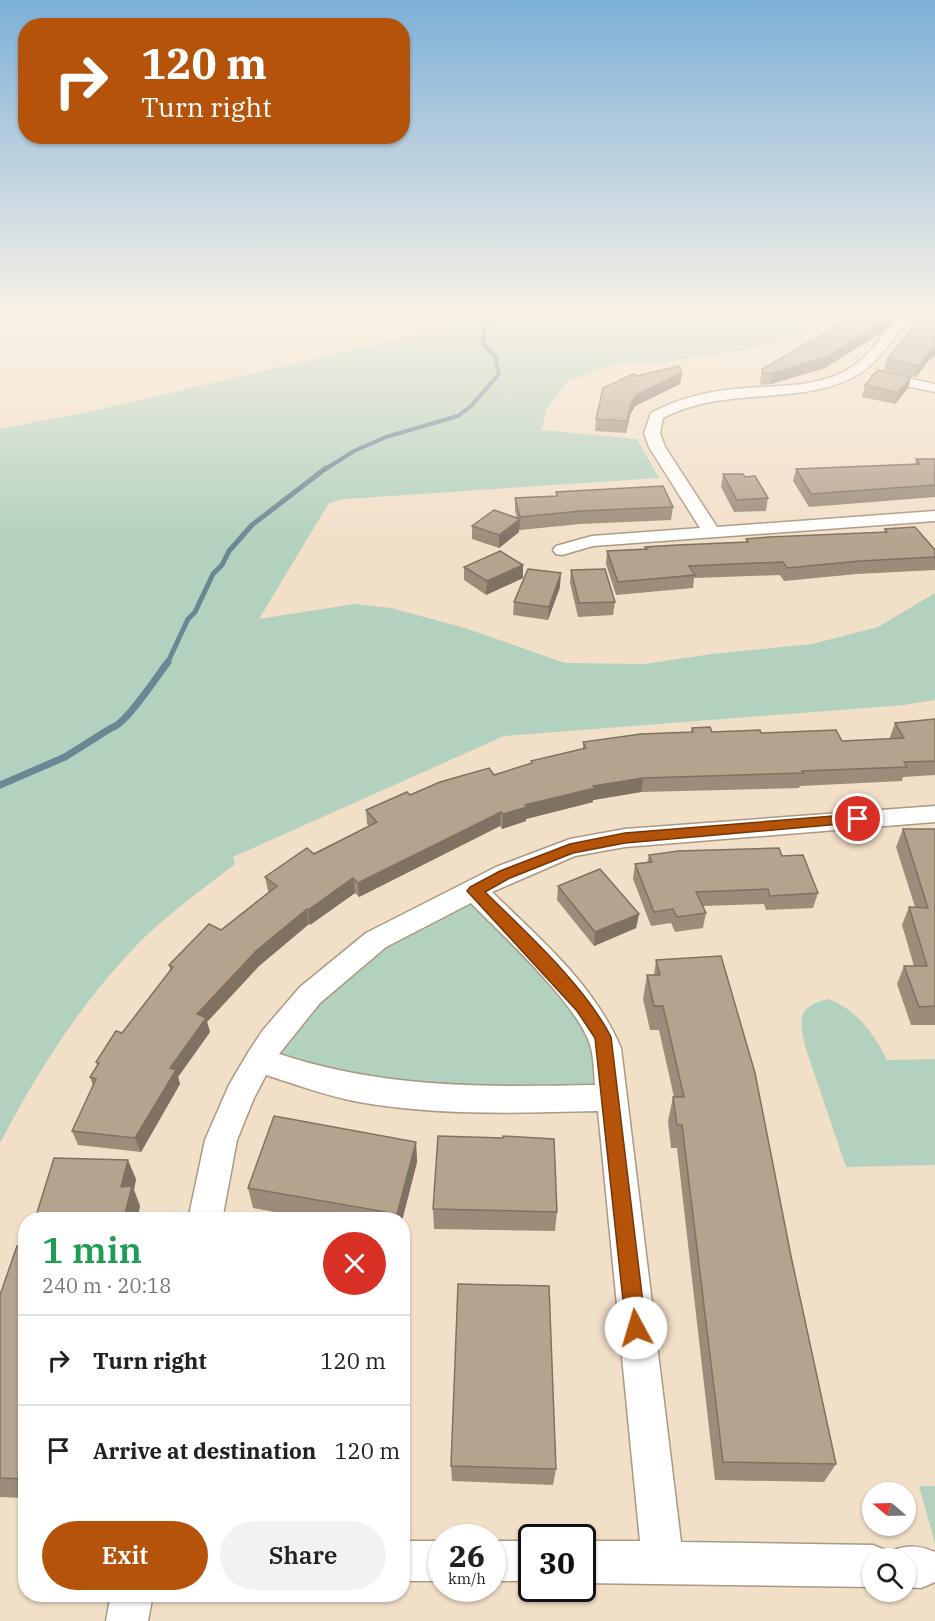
<!DOCTYPE html>
<html lang="en">
<head>
<meta charset="utf-8">
<style>
	:root { --surface:#fff; --page:#f2f2f2; --text:#202124; --muted:#757577; --line:#e0e0e0; --accent:#b45309 }
	body { margin:0; font-family:"IBM Plex Serif",serif; background:var(--page); color:var(--text); height:100vh; display:flex; flex-direction:column; font-size:22px; white-space:nowrap }
	* { box-sizing:border-box; margin:0 }
	p { font-size:20px; color:var(--muted) }
	.icon { flex:none; width:33px; height:33px; fill:none; stroke:currentColor; stroke-width:2; stroke-linecap:round; stroke-linejoin:round }
	.map { position:relative; flex:1; overflow:hidden }
	.side { position:absolute; left:18px; top:1212px; width:392px; height:390px; display:flex; flex-direction:column; background:var(--surface); border-radius:24px; box-shadow:0 2px 4px #0004 }
	.side>* { flex:none }
	.top-card { position:absolute; left:18px; top:18px; width:392px; height:126px; border-radius:24px; box-shadow:0 2px 4px #0004; background:#b45309; color:#fff; overflow:hidden }
	.needle { width:39px; rotate:289deg }
	.fabs { position:absolute; left:862px; top:1482px; display:grid; gap:12px }
	.fabs a { display:grid; place-items:center; width:54px; height:54px; border-radius:50%; background:var(--surface); box-shadow:0 2px 4px #0004; font-size:30px }
	.speed { position:absolute; left:428px; top:1524px; display:flex; gap:12px; font-size:30px; font-weight:700; text-align:center }
	.speed>* { display:grid; place-content:center; width:78px; height:78px; border-radius:50%; background:var(--surface); box-shadow:0 2px 4px #0004; line-height:1 }
	.speed small { font-size:15px; font-weight:400 }
	.speed .limit { border:3px solid #111; border-radius:9px; background:#fff; color:#111 }
	.pin { position:absolute; display:grid; place-items:center; width:51px; height:51px; color:#fff; margin:-26px; border:3px solid #fff; border-radius:50%; box-shadow:0 2px 6px #0007 }
	.me { position:absolute; width:66px; margin:-33px; rotate:354deg; stroke-linejoin:round; filter:drop-shadow(0 0 4px #0008) }
	.turn { display:flex; align-items:center; gap:21px; height:126px; padding:0 24px; font-size:27px }
	.turn .icon { width:78px; height:78px; stroke-width:2.5 }
	.turn b { display:block; font-size:42px; line-height:51px }
	.round { display:grid; place-items:center; flex:none; width:63px; height:63px; border-radius:32px; background:var(--page) }
	.head { display:flex; align-items:center; justify-content:space-between; height:102px; padding:0 24px }
	h1 { font-size:36px; font-weight:600; line-height:45px; color:#1e9e55 }
	.cta { display:flex; gap:12px; margin-top:auto; padding:12px 24px }
	.cta a { flex:1; height:69px; border-radius:36px; background:var(--accent); color:#fff; font-size:24px; font-weight:600; line-height:69px; text-align:center }
	.cta a+a { background:var(--page); color:var(--text) }
	ul { padding:0; list-style:none }
	li { display:flex; align-items:center; gap:18px; height:90px; padding:0 24px; border-top:2px solid var(--line) }
	li div { flex:1 }
	li b { display:block; font-size:22px }
	li em { font-style:normal }
	.map>svg:first-child { display:block }
	.green { fill:#b2d1bf }
	.lines { fill:none; stroke-linecap:round; stroke-linejoin:round }
	.stream-far2 { stroke:#6b8795; stroke-width:4 }
	.stream-far1 { stroke:#6b8795; stroke-width:5 }
	.stream { stroke:#6b8795; stroke-width:7 }
	.minor-casing { stroke:#aa9983; stroke-width:3 }
	.minor { fill:#fff; fill-rule:evenodd }
	.wall { fill:#9c8c79 }
	.shaded-wall { fill:#7f7263 }
	.building { fill:#b5a38d; stroke:#7f7263; stroke-width:1.5 }
	.route { fill:#b45309; stroke:#753606; stroke-width:1.5 }
</style>
</head>
<body>
<div class="map">
<svg width="935" height="1621" viewBox="0 0 935 1621">
	<rect width="100%" height="100%" fill="#f2dfc8"/>
	<path class="green" d="M 458,316 L 825,316 L 788,338 L 741,351 L 665,362 L 613,364 L 567,382 L 547,409 L 541,430 L 637,439 L 659,478 L 345,499 L 329,503 L 259,619 L 354,604 L 391,608 L 465,628 L 565,663 L 644,664 L 712,654 L 812,644 L 878,627 L 935,593 L 935,700 L 904,705 L 504,736 L 233,857 L 235,864 C 196,894 155,923 123,960 C 73,1015 35,1077 0,1143 L 0,429 L 93,411 L 412,336 L 444,325 Z
		M 475,891 L 583,1006 L 611,1098 L 487,1101 L 259,1060 L 345,964 Z
		M 828,999 C 856,1009 874,1033 887,1060 L 935,1059 L 935,1165 L 846,1167 L 805,1046 C 799,1019 797,1007 828,999 Z
		M 919,1486 L 935,1486 L 935,1543 Z"/>
	<g class="lines">
		<path class="stream-far2" d="M 324,470 L 354,451 L 386,437 L 458,416 L 471,406 L 499,374 L 495,359 L 497,358 L 483,344 L 484,326 L 490,316"/>
		<path class="stream-far1" d="M 167,664 L 188,619 L 195,612 L 213,574 L 222,565 L 229,551 L 252,525 L 326,468"/>
		<path class="stream" d="M 0,785 L 65,757 L 111,728 C 125,726 157,676 168,662"/>
		<defs>
			<path id="minor" d="M 899,316 L 917,316 C 914,319 910,321 907,324 C 890,340 879,362 859,374 C 805,407 725,385 663,418 L 660,433 L 665,447 L 717,527 L 935,511 L 935,521 L 593,546 L 562,555 L 556,554 L 553,550 L 556,546 L 592,536 L 700,528 L 649,447 L 644,433 L 651,413 C 677,399 704,392 734,389 C 771,385 820,389 852,367 C 871,354 884,333 899,316 Z
				M 879,372 L 935,384 L 935,392 L 874,379 L 872,376 Z
				M 935,806 L 935,822 L 625,847 L 575,856 L 492,892 C 540,939 594,984 621,1048 L 681,1542 L 873,1545 L 888,1551 L 890,1556 L 891,1551 C 908,1545 918,1545 935,1552 L 935,1582 L 921,1588 L 906,1587 L 906,1558 L 873,1558 L 873,1587 L 582,1583 L 582,1541 L 640,1541 L 598,1111 C 518,1113 438,1116 359,1102 C 327,1096 297,1085 266,1075 L 254,1098 L 237,1140 L 222,1220 L 188,1220 L 205,1140 L 229,1085 L 249,1051 L 263,1030 L 300,987 L 366,933 L 496,867 L 570,839 L 625,829 ZM 471,903 C 502,935 581,1007 591,1048 C 594,1060 594,1073 595,1085 C 484,1087 386,1089 279,1054 L 320,1003 L 386,947 Z
				M 402,1541 L 441,1541 L 441,1581 L 402,1581 Z
				M 492,1541 L 531,1541 L 531,1581 L 492,1581 Z
				M 111,1594 L 153,1594 L 148,1621 L 106,1621 Z"/>
		</defs>
		<use href="#minor" class="minor-casing"/>
		<use href="#minor" class="minor"/>
	</g>
	<path class="wall" d="M 840,316 L 896,316 L 884,331 L 825,368 L 771,384 L 761,385 L 760,381 L 762,369 L 837,326 Z
		M 887,359 L 929,360 L 916,377 L 884,370 Z
		M 682,373 L 680,384 L 635,406 L 630,415 L 626,433 L 595,431 L 596,419 L 637,376 Z
		M 865,385 L 908,388 L 895,404 L 862,397 Z
		M 916,459 L 935,459 L 935,497 L 809,507 L 793,481 L 796,469 L 915,464 Z
		M 723,474 L 745,477 L 768,498 L 766,511 L 734,512 L 721,487 Z
		M 556,492 L 673,507 L 671,520 L 580,524 L 520,530 L 519,529 L 519,532 L 499,548 L 472,539 L 472,526 L 517,518 L 515,511 L 515,498 L 556,496 Z
		M 885,529 L 935,550 L 935,570 L 857,574 L 784,581 L 780,575 L 694,578 L 693,588 L 616,595 L 606,564 L 607,551 L 645,550 L 645,547 L 746,543 L 746,539 L 884,532 Z
		M 464,567 L 523,578 L 486,595 L 464,580 Z
		M 571,570 L 615,602 L 613,615 L 578,617 L 570,583 Z
		M 560,587 L 548,620 L 513,615 L 514,602 Z
		M 935,719 L 935,775 L 903,777 L 902,781 L 800,786 L 799,788 L 641,792 L 593,800 L 593,802 L 526,819 L 526,821 L 502,829 L 500,826 L 359,897 L 355,893 L 310,925 L 309,924 L 259,966 L 207,1022 L 210,1032 L 178,1077 L 180,1084 L 141,1152 L 78,1145 L 72,1131 L 93,1086 L 90,1077 L 97,1065 L 96,1062 L 122,1033 L 170,970 L 169,965 L 221,930 L 269,892 L 268,891 L 265,877 L 369,826 L 367,824 L 366,810 L 410,795 L 494,775 L 531,763 L 531,761 L 583,749 L 583,742 L 691,732 L 692,728 L 712,732 L 761,733 L 842,741 L 891,739 L 890,737 L 895,723 Z
		M 903,829 L 935,829 L 935,1025 L 911,1025 L 897,984 L 904,966 L 914,966 L 902,925 L 909,907 L 915,907 L 896,847 Z
		M 649,855 L 782,856 L 818,893 L 813,908 L 766,910 L 764,904 L 703,906 L 706,913 L 703,928 L 675,932 L 671,923 L 651,926 L 633,879 L 635,864 L 647,863 Z
		M 558,886 L 639,914 L 636,928 L 594,946 L 557,900 Z
		M 656,960 L 791,1256 L 836,1464 L 824,1482 L 715,1480 L 677,1148 L 671,1148 L 668,1121 L 673,1097 L 674,1097 L 659,1030 L 650,1030 L 643,999 L 647,975 L 654,975 Z
		M 416,1142 L 417,1162 L 402,1220 L 319,1220 L 253,1208 L 248,1188 Z
		M 136,1179 L 134,1190 L 140,1206 L 137,1220 L 37,1220 L 36,1216 Z
		M 433,1209 L 557,1212 L 555,1231 L 434,1229 Z
		M 26,1246 L 26,1498 L 0,1497 L 0,1295 Z
		M 451,1466 L 556,1469 L 553,1485 L 452,1481 Z"/>
	<path class="shaded-wall" d="M 890,316 L 896,316 L 884,331 L 825,368 L 771,384 L 773,373 Z
		M 935,347 L 935,356 L 929,360 L 916,377 L 919,366 L 932,349 Z
		M 682,373 L 680,384 L 635,406 L 630,415 L 626,433 L 627,421 L 631,404 L 636,395 Z
		M 911,377 L 908,388 L 895,404 L 898,393 Z
		M 520,519 L 519,532 L 499,548 L 499,535 Z
		M 523,565 L 523,578 L 486,595 L 487,581 Z
		M 561,573 L 560,587 L 548,620 L 549,607 Z
		M 643,778 L 641,792 L 593,800 L 593,802 L 526,819 L 526,821 L 502,829 L 503,814 L 525,805 L 593,786 Z
		M 501,812 L 500,826 L 359,897 L 358,883 Z
		M 353,878 L 355,893 L 310,925 L 308,910 Z
		M 307,909 L 309,924 L 259,966 L 207,1022 L 210,1032 L 178,1077 L 180,1084 L 141,1152 L 135,1138 L 197,1014 L 256,951 Z
		M 639,914 L 636,928 L 594,946 L 595,932 Z
		M 416,1142 L 417,1162 L 402,1221 L 402,1220 L 398,1220 L 397,1214 Z
		M 128,1160 L 136,1179 L 134,1190 L 140,1206 L 137,1220 L 125,1220 L 124,1217 L 121,1187 Z"/>
	<path class="building" d="M 847,316 L 890,316 L 886,320 L 827,357 L 773,373 L 763,373 L 762,369 L 844,322 L 838,321 Z
		M 923,316 L 935,316 L 935,347 L 932,349 L 919,366 L 887,359 Z
		M 679,366 L 682,373 L 636,395 L 631,404 L 627,421 L 596,419 L 603,388 L 633,374 L 637,376 Z
		M 878,370 L 911,377 L 898,393 L 865,385 Z
		M 916,459 L 935,459 L 935,485 L 811,494 L 796,469 L 920,464 Z
		M 723,474 L 743,474 L 745,477 L 755,476 L 768,498 L 737,500 Z
		M 663,486 L 673,507 L 581,511 L 520,517 L 515,498 L 557,496 L 556,492 Z
		M 494,510 L 520,519 L 499,535 L 472,526 Z
		M 915,527 L 935,550 L 935,557 L 860,561 L 787,568 L 783,562 L 689,566 L 695,575 L 618,582 L 607,551 L 647,549 L 645,547 L 677,545 L 748,542 L 746,539 L 769,537 L 887,532 L 885,529 Z
		M 500,551 L 523,565 L 487,581 L 464,567 Z
		M 528,569 L 561,573 L 549,607 L 514,602 Z
		M 605,569 L 615,602 L 579,603 L 571,570 Z
		M 935,719 L 935,761 L 904,762 L 907,767 L 802,771 L 803,773 L 643,778 L 593,786 L 595,788 L 525,805 L 527,807 L 503,814 L 501,812 L 358,883 L 353,878 L 308,910 L 307,909 L 256,951 L 197,1014 L 206,1018 L 170,1068 L 176,1070 L 135,1138 L 72,1131 L 96,1079 L 90,1077 L 99,1063 L 96,1062 L 116,1031 L 122,1033 L 173,967 L 169,965 L 209,924 L 221,930 L 277,886 L 265,877 L 307,848 L 314,854 L 377,822 L 366,810 L 407,792 L 410,795 L 440,782 L 489,768 L 494,775 L 532,763 L 531,761 L 586,748 L 583,742 L 641,734 L 693,732 L 692,728 L 710,727 L 712,732 L 760,730 L 761,733 L 836,730 L 842,741 L 904,738 L 895,723 Z
		M 903,829 L 935,829 L 935,1006 L 919,1007 L 904,966 L 927,966 L 909,907 L 928,908 Z
		M 779,848 L 782,856 L 803,855 L 818,893 L 770,896 L 768,889 L 696,892 L 706,913 L 677,917 L 673,909 L 654,912 L 635,864 L 652,862 L 649,855 L 678,851 Z
		M 600,869 L 639,914 L 595,932 L 558,886 Z
		M 721,956 L 755,1073 L 791,1256 L 836,1464 L 723,1462 L 682,1125 L 677,1125 L 673,1097 L 684,1097 L 663,1006 L 654,1006 L 647,975 L 660,975 L 656,960 Z
		M 274,1116 L 416,1142 L 397,1214 L 248,1188 Z
		M 438,1136 L 503,1138 L 503,1136 L 554,1139 L 557,1212 L 433,1209 Z
		M 54,1158 L 128,1160 L 121,1187 L 132,1186 L 124,1217 L 36,1216 Z
		M 17,1246 L 26,1246 L 26,1479 L 0,1478 L 0,1295 Z
		M 458,1284 L 549,1286 L 556,1469 L 451,1466 Z"/>
	<linearGradient id="sky" x2="0" y2="1"><stop stop-color="#7db0d8"/><stop offset="0.58" stop-color="#f9f1e6"/><stop offset="1" stop-color="#f9f1e6" stop-opacity="0"/></linearGradient>
	<rect width="935" height="543" fill="url(#sky)"/>
	<path class="route" d="M 858,814 L 863,816 L 865,819 L 863,822 L 625,843 L 573,853 L 510,878 L 485,892 C 526,932 586,987 611,1037 L 646,1328 L 643,1335 L 636,1338 L 629,1335 L 626,1328 L 595,1038 L 577,1011 L 467,891 L 470,887 L 500,871 L 570,844 L 625,833 Z"/>
</svg>
<div class="fabs">
<a><svg class="needle" viewBox="-14 -14 28 28"><path d="M0-13l5 13h-10z" fill="#e53935"/><path d="M0 13l5-13h-10z" fill="#757577"/></svg></a>
<a><svg class="icon" aria-label="search" viewBox="0 0 24 24"><circle cx="10" cy="10" r="6"/><path d="M15 15l6 6"/></svg></a>
</div>
<div class="speed"><div>26<small>km/h</small></div><div class="limit">30</div></div>
<div class="pin" style="left:858px;top:819px;background:#d93025"><svg class="icon" aria-label="arrive" viewBox="0 0 24 24"><path d="M6 21V4h12l-3 4 3 4H6"/></svg></div>
<svg class="me" style="left:636px;top:1328px" viewBox="-20 -20 40 40"><circle r="19" fill="#fff"/><path d="M0-13L10 11 0 6-10 11z" fill="#b45309"/></svg>
<div class="top-card">
<div class="turn"><svg class="icon" aria-label="right" viewBox="0 0 24 24"><path d="M7 20v-9h11M14 6l5 5-5 5"/></svg><div><b>120 m</b>Turn right</div></div>
</div>
<section class="side">
<div class="head"><div><h1>1 min</h1><p>240 m · 20:18</p></div><a class="round" style="background:#d93025;color:#fff"><svg class="icon" aria-label="close" viewBox="0 0 24 24"><path d="M6 6l12 12M18 6L6 18"/></svg></a></div>
<ul>
<li><svg class="icon" aria-label="right" viewBox="0 0 24 24"><path d="M7 20v-9h11M14 6l5 5-5 5"/></svg><div><b>Turn right</b></div><em>120 m</em></li>
<li><svg class="icon" aria-label="arrive" viewBox="0 0 24 24"><path d="M6 21V4h12l-3 4 3 4H6"/></svg><div><b>Arrive at destination</b></div><em>120 m</em></li>
</ul>
<div class="cta"><a>Exit</a><a>Share</a></div>
</section>
</div>
</body>
</html>
